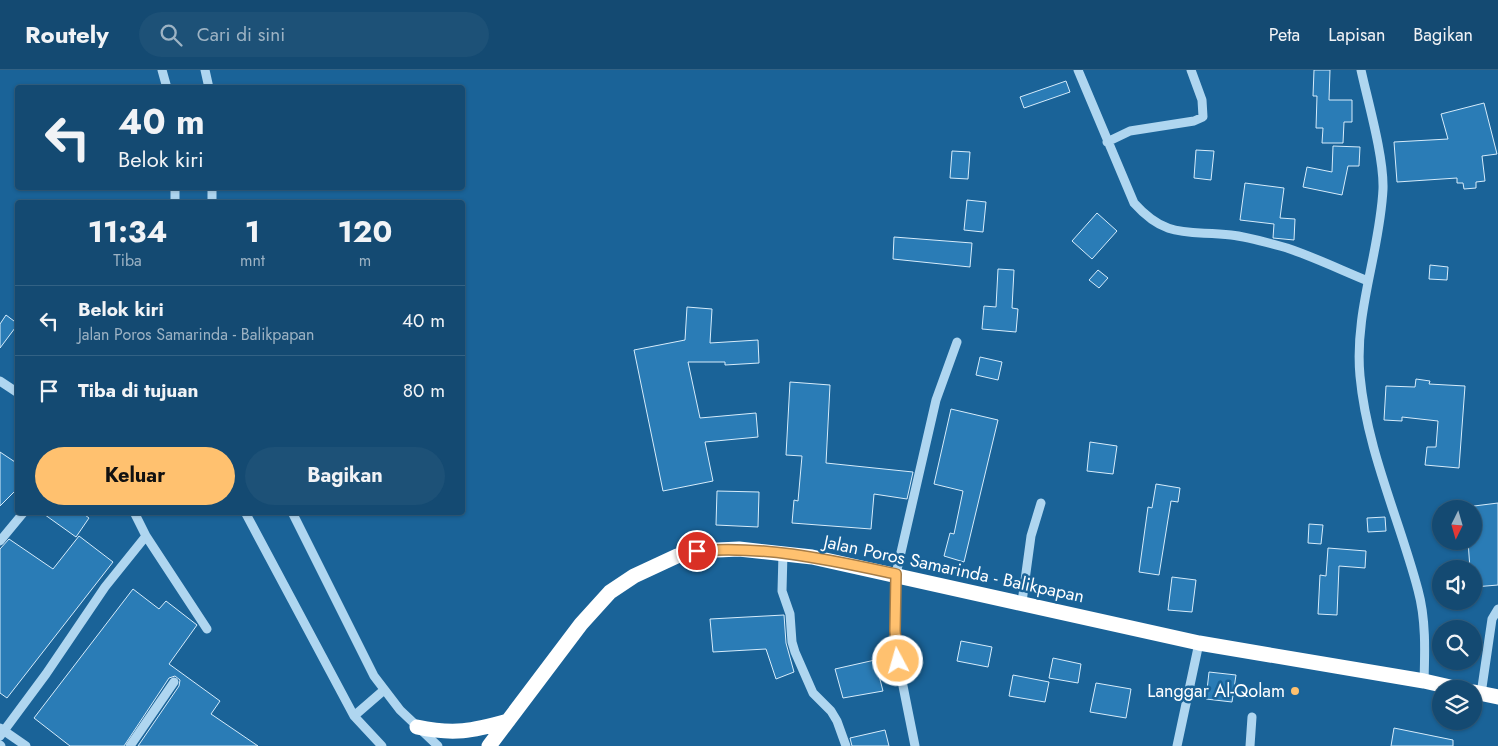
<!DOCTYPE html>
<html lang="id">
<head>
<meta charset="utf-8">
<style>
	:root { --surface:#144a72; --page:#1d5177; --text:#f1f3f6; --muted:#9db3c4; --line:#336284; --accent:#ffc16f }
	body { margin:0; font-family:Jost,sans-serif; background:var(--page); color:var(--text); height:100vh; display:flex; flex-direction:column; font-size:19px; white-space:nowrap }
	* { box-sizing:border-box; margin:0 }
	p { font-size:16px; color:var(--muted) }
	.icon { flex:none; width:28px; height:28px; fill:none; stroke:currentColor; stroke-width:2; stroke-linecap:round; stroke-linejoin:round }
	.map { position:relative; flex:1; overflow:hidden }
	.drawer { position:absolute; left:15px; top:130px; width:450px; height:315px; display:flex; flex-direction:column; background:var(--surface); border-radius:5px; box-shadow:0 1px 4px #0004,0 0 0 1px var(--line) }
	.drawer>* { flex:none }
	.guide { position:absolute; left:15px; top:15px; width:450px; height:105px; border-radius:5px; box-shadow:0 1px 4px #0004,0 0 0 1px var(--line); background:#144a72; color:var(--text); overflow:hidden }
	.needle { width:32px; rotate:185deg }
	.controls { position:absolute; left:1432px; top:430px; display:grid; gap:10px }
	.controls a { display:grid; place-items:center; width:50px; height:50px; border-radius:50%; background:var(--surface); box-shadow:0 1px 4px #0004,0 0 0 1px var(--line); font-size:25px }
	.pin { position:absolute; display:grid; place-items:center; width:42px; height:42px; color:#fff; margin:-21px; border:2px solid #fff; border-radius:50%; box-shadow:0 1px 5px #0007 }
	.me { position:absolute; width:55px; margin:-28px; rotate:354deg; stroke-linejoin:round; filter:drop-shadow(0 0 4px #0008) }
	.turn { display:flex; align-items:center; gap:18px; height:105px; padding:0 20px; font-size:22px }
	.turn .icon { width:65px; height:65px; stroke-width:2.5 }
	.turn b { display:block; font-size:35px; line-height:42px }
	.eta { display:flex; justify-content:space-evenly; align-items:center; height:85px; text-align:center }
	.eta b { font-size:30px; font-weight:700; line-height:35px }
	.button { display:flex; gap:10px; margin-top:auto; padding:10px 20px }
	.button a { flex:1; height:58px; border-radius:30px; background:var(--accent); color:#111; font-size:20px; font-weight:700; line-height:58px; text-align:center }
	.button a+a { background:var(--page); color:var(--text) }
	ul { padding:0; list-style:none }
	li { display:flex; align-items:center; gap:15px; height:70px; padding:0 20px; border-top:1px solid var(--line) }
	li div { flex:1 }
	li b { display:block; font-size:19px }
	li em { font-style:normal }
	header { display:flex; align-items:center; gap:30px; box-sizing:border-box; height:70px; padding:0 25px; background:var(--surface); border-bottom:1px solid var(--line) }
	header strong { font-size:24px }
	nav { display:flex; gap:28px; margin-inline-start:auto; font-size:18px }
	.search { width:350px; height:45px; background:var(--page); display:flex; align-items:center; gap:12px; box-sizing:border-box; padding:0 18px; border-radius:28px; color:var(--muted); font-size:19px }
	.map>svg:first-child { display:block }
	.building { fill:#2a7cb6; stroke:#d6ecfb }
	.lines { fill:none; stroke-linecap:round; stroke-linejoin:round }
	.minor { stroke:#afd6f0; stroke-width:9 }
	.highway { stroke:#fff; stroke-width:15 }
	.route-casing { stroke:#a67d48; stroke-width:12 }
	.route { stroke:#ffc16f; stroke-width:9 }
	.poi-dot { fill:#ffc16f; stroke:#1a6398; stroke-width:2 }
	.labels { text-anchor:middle; stroke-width:5; stroke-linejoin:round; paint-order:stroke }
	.street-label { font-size:18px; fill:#fff; stroke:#1a6398 }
	.poi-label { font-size:18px; fill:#fff; stroke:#1a6398; text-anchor:end }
</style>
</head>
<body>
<header>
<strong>Routely</strong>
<div class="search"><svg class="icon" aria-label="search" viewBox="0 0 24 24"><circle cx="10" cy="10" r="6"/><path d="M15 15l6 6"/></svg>Cari di sini</div>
<nav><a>Peta</a><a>Lapisan</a><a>Bagikan</a></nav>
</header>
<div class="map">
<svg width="1498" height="676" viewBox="0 0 1498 676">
	<rect width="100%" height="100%" fill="#1a6398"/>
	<path class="building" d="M 1314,0 L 1330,0 L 1329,30 L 1352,30 L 1352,52 L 1344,52 L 1343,73 L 1322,73 L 1323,58 L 1316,58 L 1317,26 L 1313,26 Z
		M 1066,11 L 1070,22 L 1024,38 L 1020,27 Z
		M 1484,33 L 1497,84 L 1482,86 L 1485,111 L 1476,112 L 1476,118 L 1464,119 L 1463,113 L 1457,113 L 1457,108 L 1397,112 L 1394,72 L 1448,69 L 1441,44 Z
		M 1333,76 L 1360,77 L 1359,96 L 1348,96 L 1342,125 L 1303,117 L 1307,97 L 1332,102 Z
		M 1196,80 L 1214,81 L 1211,110 L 1194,108 Z
		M 952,81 L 970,82 L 968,109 L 950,108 Z
		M 1245,113 L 1284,118 L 1280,148 L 1295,149 L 1294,170 L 1273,168 L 1274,154 L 1240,150 Z
		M 967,130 L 986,132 L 983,162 L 964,160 Z
		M 1097,143 L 1117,161 L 1092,189 L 1072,171 Z
		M 894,167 L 972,173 L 970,197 L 893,189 Z
		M 1430,195 L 1448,197 L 1447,210 L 1429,209 Z
		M 998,199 L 1014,200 L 1012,238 L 1018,239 L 1016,262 L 982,259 L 984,236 L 996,237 Z
		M 1098,200 L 1108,208 L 1099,218 L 1089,210 Z
		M 687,237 L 712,239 L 710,273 L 758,270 L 759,293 L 725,295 L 725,292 L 688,292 L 700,348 L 756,343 L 758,367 L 705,372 L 713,411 L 663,421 L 634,280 L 685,270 Z
		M 6,245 L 18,254 L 0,278 L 0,254 Z
		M 980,287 L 1002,292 L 998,310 L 976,305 Z
		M 1416,309 L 1430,311 L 1429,314 L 1465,316 L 1459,398 L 1425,395 L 1427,377 L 1436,377 L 1438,351 L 1402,347 L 1402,351 L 1384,350 L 1386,316 L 1415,317 Z
		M 790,312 L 830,315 L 826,393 L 913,402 L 907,429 L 874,424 L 871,459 L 792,453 L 794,430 L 798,431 L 802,386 L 786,385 Z
		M 951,339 L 998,350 L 964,492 L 944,486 L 950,463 L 954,464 L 963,421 L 934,414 Z
		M 1090,372 L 1117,376 L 1113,404 L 1087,401 Z
		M 0,382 L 18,394 L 18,418 L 0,436 Z
		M 1156,414 L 1180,418 L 1178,432 L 1171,431 L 1159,505 L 1139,502 L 1148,437 L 1152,438 Z
		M 717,421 L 759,422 L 758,457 L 716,455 Z
		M 1498,433 L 1498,515 L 1474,517 L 1474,499 L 1470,499 L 1468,471 L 1474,471 L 1474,436 Z
		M 41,442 L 81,442 L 89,448 L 76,467 Z
		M 1385,447 L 1386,461 L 1368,462 L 1367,448 Z
		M 1309,454 L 1323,455 L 1321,474 L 1308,473 Z
		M 79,466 L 113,492 L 7,628 L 0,623 L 0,479 L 9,469 L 53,499 Z
		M 1328,478 L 1366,481 L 1365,498 L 1339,496 L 1337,545 L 1318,544 L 1320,505 L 1326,506 Z
		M 1172,507 L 1196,510 L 1192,542 L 1168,540 Z
		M 133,519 L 159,539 L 166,531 L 197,555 L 169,594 L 220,631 L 211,644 L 258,676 L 138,676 L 179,616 L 180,610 L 175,606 L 169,608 L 124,676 L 70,676 L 34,648 Z
		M 784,545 L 786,573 L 794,602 L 776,609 L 766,579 L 713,582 L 710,549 Z
		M 961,571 L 992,577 L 988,597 L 957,591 Z
		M 1053,588 L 1081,594 L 1078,613 L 1049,608 Z
		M 875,590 L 883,621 L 843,628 L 835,599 Z
		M 1209,602 L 1236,605 L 1232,632 L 1206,629 Z
		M 1013,605 L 1049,612 L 1045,632 L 1009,626 Z
		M 1096,613 L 1131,619 L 1126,648 L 1090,642 Z
		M 1394,658 L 1453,670 L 1453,676 L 1391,676 Z
		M 885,660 L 889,676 L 852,676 L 850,668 Z"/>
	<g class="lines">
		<path class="minor" d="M 162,0 L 167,18
			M 205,0 L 209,18
			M 1078,0 L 1134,133 C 1167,170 1188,160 1231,165 C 1249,167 1269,173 1287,178 C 1314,187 1341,200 1368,211
			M 1361,0 C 1368,32 1384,87 1383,119 C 1380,182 1354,242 1360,306 C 1367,381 1399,448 1418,520 C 1426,549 1425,581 1424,611
			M 1107,72 L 1130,61 L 1194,51 L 1203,47 L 1202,30 L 1191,0
			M 175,132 L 175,118
			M 212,132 L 212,118
			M 0,311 L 18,323
			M 134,442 L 146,466 L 207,559
			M 245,442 L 354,646 L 382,676
			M 292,442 L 374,606 L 400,640 L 438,676
			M 0,471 L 24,442
			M 783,483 L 782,521 L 790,544 L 792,572 L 795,582 L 813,623 L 831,641 L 837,651 L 846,676
			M 1022,532 L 1031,466 L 1041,433
			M 1481,624 L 1492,549 L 1498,539
			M 354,646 L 384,620
			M 0,658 L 26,676
			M 0,666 L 46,604 L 105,517 L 146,466
			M 0,675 L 1,676
			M 130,676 L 174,612
			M 915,676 L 898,591 L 895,561 L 896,504 L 936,330 L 957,272
			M 1177,676 L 1199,573
			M 1250,676 L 1252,647"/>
		<path class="highway" d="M 1474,622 L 1498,627
			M 417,657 C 454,665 472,661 508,651
			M 489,676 L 581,554 L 610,522 L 634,506 L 677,486 L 697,481 L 739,479 L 812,487 L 1199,573 L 1424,611 L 1459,619"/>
	</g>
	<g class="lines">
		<defs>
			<path id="route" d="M 697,481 C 765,475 830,490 896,504 L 895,561 L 898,591"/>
		</defs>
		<use href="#route" class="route-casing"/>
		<use href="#route" class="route"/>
	</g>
	<circle class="poi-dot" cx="1295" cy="621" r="5"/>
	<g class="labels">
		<g class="street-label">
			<text transform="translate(954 499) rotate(12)" y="6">Jalan Poros Samarinda - Balikpapan</text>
		</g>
		<g class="poi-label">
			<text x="1285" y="627">Langgar Al-Qolam</text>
		</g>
	</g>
</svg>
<div class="controls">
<a><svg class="needle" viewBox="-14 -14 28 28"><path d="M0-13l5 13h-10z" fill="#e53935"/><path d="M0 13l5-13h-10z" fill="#9db3c4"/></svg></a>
<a><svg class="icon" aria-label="sound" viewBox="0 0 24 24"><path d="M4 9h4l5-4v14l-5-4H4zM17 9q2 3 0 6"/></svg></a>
<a><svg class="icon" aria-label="search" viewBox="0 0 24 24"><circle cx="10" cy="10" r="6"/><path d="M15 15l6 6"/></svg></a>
<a><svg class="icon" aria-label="layers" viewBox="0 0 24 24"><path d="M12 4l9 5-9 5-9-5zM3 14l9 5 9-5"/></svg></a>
</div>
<div class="pin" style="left:697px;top:481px;background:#d93025"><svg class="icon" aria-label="arrive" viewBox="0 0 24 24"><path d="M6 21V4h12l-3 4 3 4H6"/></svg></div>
<svg class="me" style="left:898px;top:591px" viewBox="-20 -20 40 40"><circle r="17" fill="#ffc16f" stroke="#fff" stroke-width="3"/><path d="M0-11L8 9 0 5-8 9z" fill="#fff"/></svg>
<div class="guide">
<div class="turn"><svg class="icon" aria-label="left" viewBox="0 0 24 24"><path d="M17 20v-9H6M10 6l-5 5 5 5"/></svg><div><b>40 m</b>Belok kiri</div></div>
</div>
<section class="drawer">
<div class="eta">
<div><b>11:34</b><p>Tiba</p></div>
<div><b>1</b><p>mnt</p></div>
<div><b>120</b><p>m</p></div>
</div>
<ul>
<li><svg class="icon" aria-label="left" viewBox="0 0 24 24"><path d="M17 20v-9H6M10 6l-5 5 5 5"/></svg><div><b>Belok kiri</b><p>Jalan Poros Samarinda - Balikpapan</p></div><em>40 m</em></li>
<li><svg class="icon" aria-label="arrive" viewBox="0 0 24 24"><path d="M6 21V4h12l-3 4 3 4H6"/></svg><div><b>Tiba di tujuan</b></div><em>80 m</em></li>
</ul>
<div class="button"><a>Keluar</a><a>Bagikan</a></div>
</section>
</div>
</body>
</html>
